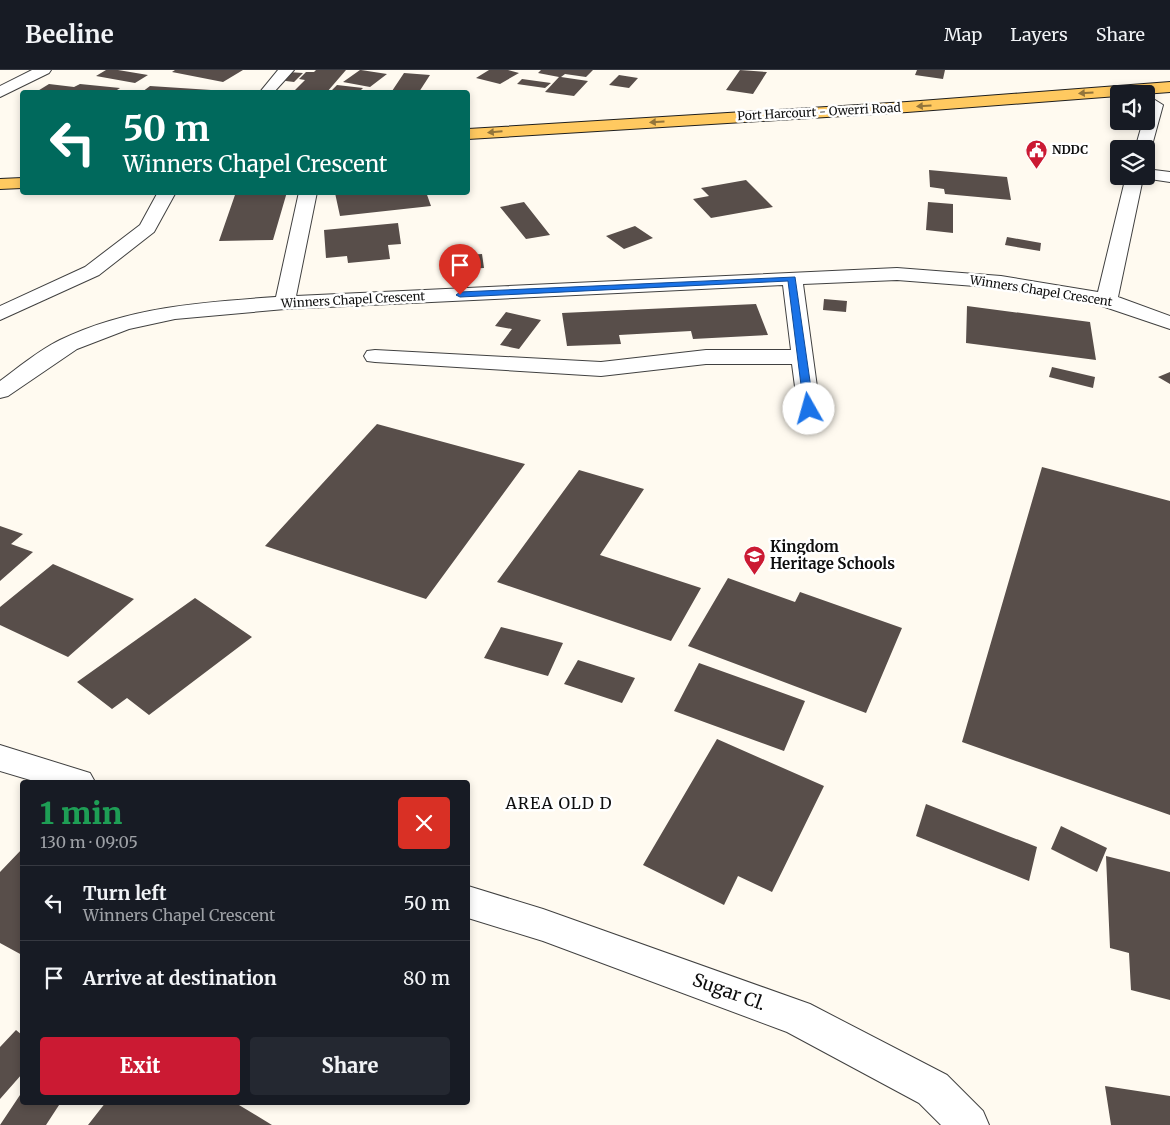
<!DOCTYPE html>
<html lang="en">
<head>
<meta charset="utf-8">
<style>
	:root { --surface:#171b24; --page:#242831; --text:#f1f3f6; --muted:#9ea1a6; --line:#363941; --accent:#cb1a33 }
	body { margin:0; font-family:Merriweather,serif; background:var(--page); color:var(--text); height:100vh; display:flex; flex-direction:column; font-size:19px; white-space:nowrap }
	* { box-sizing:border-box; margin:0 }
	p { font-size:16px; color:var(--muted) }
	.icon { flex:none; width:28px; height:28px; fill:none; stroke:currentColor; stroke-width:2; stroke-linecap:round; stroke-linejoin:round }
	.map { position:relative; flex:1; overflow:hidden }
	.sheet { position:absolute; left:20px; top:710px; width:450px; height:325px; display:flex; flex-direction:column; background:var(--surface); border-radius:5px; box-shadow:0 2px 8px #0003 }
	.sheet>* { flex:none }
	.hud { position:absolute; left:20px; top:20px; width:450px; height:105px; border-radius:5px; box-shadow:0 2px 8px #0003; background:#00695c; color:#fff; overflow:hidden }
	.fabs { position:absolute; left:1110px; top:15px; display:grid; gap:10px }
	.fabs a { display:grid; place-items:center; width:45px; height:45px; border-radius:5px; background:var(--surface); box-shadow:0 2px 8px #0003; font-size:25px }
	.pin { position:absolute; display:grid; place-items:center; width:42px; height:42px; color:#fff; margin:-51px -21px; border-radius:50% 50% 50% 0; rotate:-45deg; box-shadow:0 0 5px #0007 }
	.pin .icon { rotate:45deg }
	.me { position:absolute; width:55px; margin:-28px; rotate:353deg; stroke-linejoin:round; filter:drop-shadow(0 0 4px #0008) }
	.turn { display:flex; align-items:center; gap:18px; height:105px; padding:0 20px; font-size:22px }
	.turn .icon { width:65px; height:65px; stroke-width:2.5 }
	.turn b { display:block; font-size:35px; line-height:42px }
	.round { display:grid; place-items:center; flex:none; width:52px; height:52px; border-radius:5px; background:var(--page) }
	.overview { display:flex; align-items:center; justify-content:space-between; height:85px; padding:0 20px }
	h1 { font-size:30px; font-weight:800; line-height:38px; color:#1e9e55 }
	.button { display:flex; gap:10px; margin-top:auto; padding:10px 20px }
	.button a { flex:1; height:58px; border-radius:5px; background:var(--accent); color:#fff; font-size:20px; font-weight:800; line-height:58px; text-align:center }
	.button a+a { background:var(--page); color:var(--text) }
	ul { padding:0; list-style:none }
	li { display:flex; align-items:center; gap:15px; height:75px; padding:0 20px; border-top:1px solid var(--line) }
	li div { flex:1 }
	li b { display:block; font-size:19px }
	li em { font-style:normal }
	header { display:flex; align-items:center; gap:30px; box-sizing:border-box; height:70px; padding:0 25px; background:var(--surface); border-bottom:1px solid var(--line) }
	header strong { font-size:24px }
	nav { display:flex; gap:28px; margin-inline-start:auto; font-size:18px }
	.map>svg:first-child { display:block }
	.building { fill:#584e4a }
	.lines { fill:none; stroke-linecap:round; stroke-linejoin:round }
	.minor-casing { stroke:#414141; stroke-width:2 }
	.major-casing { stroke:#1f1f1f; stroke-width:2 }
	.minor { fill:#fff; fill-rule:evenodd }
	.major { fill:#ffc960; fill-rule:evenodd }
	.oneway { fill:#93753b }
	.route { fill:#1a73e8; stroke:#114b97 }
	.labels { text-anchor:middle; stroke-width:5; stroke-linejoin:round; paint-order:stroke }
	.far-street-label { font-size:12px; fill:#0e0e0e; stroke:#fff }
	.far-poi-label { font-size:12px; font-weight:bold; fill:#0e0e0e; stroke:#fff; text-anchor:start }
	.poi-label { font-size:15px; font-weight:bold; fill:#0e0e0e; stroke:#fff; text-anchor:start }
	.neighbourhood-label { font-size:16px; letter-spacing:1px; fill:#0e0e0e; stroke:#fff }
	.near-street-label { font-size:18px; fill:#0e0e0e; stroke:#fff }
</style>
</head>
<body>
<header>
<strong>Beeline</strong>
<nav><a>Map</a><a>Layers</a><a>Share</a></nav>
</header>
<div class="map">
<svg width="1170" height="1055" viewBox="0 0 1170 1055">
	<rect width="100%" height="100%" fill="#fffaf0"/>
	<path class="building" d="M 106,0 L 118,0 L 148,5 L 135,13 L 96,6 Z
		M 175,0 L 243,0 L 223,12 L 172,2 Z
		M 316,0 L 346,0 L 327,22 L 293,22 L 305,10 L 299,9 L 306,2 L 314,2 Z
		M 360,0 L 361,0 L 387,4 L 370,17 L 343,12 Z
		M 489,0 L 508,0 L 519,3 L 500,14 L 476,8 Z
		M 541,0 L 593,0 L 586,7 L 565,4 L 561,7 L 588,11 L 574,26 L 545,22 L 559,7 L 538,3 Z
		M 740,0 L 767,2 L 753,24 L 726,20 Z
		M 917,0 L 945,0 L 943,9 L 915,5 Z
		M 288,2 L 303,3 L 294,12 L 278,10 Z
		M 404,3 L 430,5 L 419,22 L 392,21 Z
		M 619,5 L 638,8 L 629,18 L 609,15 Z
		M 522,9 L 551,13 L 545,18 L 517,14 Z
		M 49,14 L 74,17 L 80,14 L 120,18 L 114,22 L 36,22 Z
		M 337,15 L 363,18 L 359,22 L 330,22 Z
		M 150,16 L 211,20 L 209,22 L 142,22 Z
		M 929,100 L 1007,107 L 1011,130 L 945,124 L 944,119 L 930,117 Z
		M 746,110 L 773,137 L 711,148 L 693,129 L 709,126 L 701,118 Z
		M 236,122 L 287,122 L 273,170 L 219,171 Z
		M 426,122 L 431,136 L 340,146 L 335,123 Z
		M 524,132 L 550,165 L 526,169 L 500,137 Z
		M 928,132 L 953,134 L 953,163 L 926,160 Z
		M 398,153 L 401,174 L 388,175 L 390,189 L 348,193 L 347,186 L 326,188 L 324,160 Z
		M 635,156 L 653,168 L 624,179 L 606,166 Z
		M 1007,167 L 1041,173 L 1040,181 L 1005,175 Z
		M 482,184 L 484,198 L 449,200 L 448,186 Z
		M 824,229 L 847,231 L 846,242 L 823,240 Z
		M 756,234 L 768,265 L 693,269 L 691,261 L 619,265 L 621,274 L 567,276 L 562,243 Z
		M 967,236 L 1090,252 L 1096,290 L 966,273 Z
		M 506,242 L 541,250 L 519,279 L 500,275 L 512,259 L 495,256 Z
		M 1052,297 L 1095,307 L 1093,318 L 1049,307 Z
		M 1170,302 L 1170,314 L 1158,307 Z
		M 377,354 L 525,394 L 426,529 L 265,476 Z
		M 1042,397 L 1170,431 L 1170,745 L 962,672 Z
		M 579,400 L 644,419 L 600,485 L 701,518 L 671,571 L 497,512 Z
		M 0,456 L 23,464 L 11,474 L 33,482 L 0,511 Z
		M 53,494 L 134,529 L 68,587 L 0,555 L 0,537 Z
		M 728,508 L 795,532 L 800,522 L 902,558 L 866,643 L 688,576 Z
		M 195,528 L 252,567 L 149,645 L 127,628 L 112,639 L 77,612 Z
		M 501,557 L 563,573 L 548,606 L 484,588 Z
		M 578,590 L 635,608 L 622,633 L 564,614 Z
		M 699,593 L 805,631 L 784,681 L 674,641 Z
		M 717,669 L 824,716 L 772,822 L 738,806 L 724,835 L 643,795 Z
		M 926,734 L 1037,777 L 1029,811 L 916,766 Z
		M 1061,756 L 1107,778 L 1097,802 L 1051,779 Z
		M 22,779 L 22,885 L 0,873 L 0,802 Z
		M 1106,786 L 1170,802 L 1170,930 L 1131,920 L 1129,883 L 1110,878 Z
		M 16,960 L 22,965 L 22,1004 L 0,1029 L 0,977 Z
		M 1105,1016 L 1170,1026 L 1170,1055 L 1111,1055 Z
		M 22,1022 L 22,1032 L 61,1032 L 46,1055 L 0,1055 Z
		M 106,1032 L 234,1032 L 272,1055 L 88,1055 Z"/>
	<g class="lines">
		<defs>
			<path id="minor" d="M 32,0 L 51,0 L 49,3 L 0,27 L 0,16 Z
				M 278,0 L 294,0 L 274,22 L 260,22 Z
				M 1155,30 L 1163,35 L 1151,79 L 1146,83 L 1146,79 L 1135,79 L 1143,51 L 1146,51 L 1147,35 Z
				M 1146,99 L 1170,102 L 1170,112 L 1143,108 L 1118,227 L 1170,246 L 1170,259 L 1099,235 L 1001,218 L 897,210 L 803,214 L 820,339 L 817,344 L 809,346 L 801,344 L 798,339 L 792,294 L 706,294 L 601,306 L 375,292 L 367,291 L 364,286 L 367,281 L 375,280 L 601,292 L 706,280 L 791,280 L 783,215 L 285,239 L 175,249 L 129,259 L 77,279 L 8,326 L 0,328 L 0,311 C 19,297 38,281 60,270 C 127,237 203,232 276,227 L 299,122 L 317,122 L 296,226 L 897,198 L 1001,206 L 1098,222 L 1126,106 L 1146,106 Z
				M 158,122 L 176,122 L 154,162 L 99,205 L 0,250 L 0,236 L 85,197 L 140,155 Z
				M 0,675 L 90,703 L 95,712 L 37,712 L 0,701 Z
				M 468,816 L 543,839 L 810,934 L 947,1005 L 983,1041 L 989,1055 L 941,1055 L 919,1033 L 787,962 L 543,871 L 468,848 Z"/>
			<path id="major" d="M 1170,12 L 1170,22 L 907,42 L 468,69 L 468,59 L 907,32 Z
				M 22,108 L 22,118 L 0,119 L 0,109 Z"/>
		</defs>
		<use href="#minor" class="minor-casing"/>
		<use href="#major" class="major-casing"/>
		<use href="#minor" class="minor"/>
		<use href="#major" class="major"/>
	</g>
	<defs><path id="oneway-solid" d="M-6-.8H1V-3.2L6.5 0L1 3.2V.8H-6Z" transform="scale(1.25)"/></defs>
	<g class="oneway">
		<use href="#oneway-solid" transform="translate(1086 23) rotate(176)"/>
		<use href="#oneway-solid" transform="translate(924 36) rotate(176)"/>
		<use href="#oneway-solid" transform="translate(657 52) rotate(177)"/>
		<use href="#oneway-solid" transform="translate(495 62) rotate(175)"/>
	</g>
	<path class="route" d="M 795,207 L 814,339 L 809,342 L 804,339 L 788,211 L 460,227 L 456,225 L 460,222 Z"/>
	<defs>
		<symbol id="civic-pin" viewBox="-11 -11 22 30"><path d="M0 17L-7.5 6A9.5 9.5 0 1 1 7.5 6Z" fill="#cb1a33" stroke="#fff"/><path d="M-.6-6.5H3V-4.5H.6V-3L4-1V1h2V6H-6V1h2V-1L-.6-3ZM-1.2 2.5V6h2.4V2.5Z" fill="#fff"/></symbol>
		<symbol id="school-pin" viewBox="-11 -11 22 30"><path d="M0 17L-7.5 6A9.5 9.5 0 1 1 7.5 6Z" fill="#cb1a33" stroke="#fff"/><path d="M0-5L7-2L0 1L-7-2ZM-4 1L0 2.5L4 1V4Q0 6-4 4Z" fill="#fff"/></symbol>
	</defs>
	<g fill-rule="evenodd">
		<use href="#civic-pin" x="1024" y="68" width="25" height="34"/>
		<use href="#school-pin" x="742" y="474" width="25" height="34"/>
	</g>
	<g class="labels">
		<g class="far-street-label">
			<text transform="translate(819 42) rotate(-3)" y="4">Port Harcourt - Owerri Road</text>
			<text transform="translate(1041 221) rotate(9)" y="4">Winners Chapel Crescent</text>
			<text transform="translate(353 230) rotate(-3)" y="4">Winners Chapel Crescent</text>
		</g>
		<g class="far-poi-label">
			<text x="1052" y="84">NDDC</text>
		</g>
		<g class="poi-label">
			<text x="770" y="482">Kingdom<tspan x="770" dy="17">Heritage Schools</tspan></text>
		</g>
		<g class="neighbourhood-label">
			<text x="559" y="739">AREA OLD D</text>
		</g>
		<g class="near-street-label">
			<text transform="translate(729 922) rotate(20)" y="6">Sugar Cl.</text>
		</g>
	</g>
</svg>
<div class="fabs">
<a><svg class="icon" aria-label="sound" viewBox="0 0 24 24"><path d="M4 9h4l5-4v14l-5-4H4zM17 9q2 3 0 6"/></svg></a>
<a><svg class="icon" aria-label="layers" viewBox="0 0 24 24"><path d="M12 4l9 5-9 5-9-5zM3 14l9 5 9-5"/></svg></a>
</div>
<div class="pin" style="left:460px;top:225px;background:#d93025"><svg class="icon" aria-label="arrive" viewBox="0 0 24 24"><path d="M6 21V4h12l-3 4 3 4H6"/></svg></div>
<svg class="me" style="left:809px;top:339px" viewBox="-20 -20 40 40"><circle r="19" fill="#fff"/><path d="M0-13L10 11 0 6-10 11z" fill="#1a73e8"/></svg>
<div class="hud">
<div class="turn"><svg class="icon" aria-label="left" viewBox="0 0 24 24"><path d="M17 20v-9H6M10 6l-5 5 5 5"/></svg><div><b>50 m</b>Winners Chapel Crescent</div></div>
</div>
<section class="sheet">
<div class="overview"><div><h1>1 min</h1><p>130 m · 09:05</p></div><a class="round" style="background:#d93025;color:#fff"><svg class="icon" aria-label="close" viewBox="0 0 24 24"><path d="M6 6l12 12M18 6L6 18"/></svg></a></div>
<ul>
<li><svg class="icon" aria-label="left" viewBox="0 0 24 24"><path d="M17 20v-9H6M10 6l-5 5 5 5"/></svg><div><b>Turn left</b><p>Winners Chapel Crescent</p></div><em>50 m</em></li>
<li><svg class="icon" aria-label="arrive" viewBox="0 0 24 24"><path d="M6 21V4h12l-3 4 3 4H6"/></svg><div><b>Arrive at destination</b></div><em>80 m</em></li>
</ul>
<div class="button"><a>Exit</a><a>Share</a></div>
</section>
</div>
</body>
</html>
